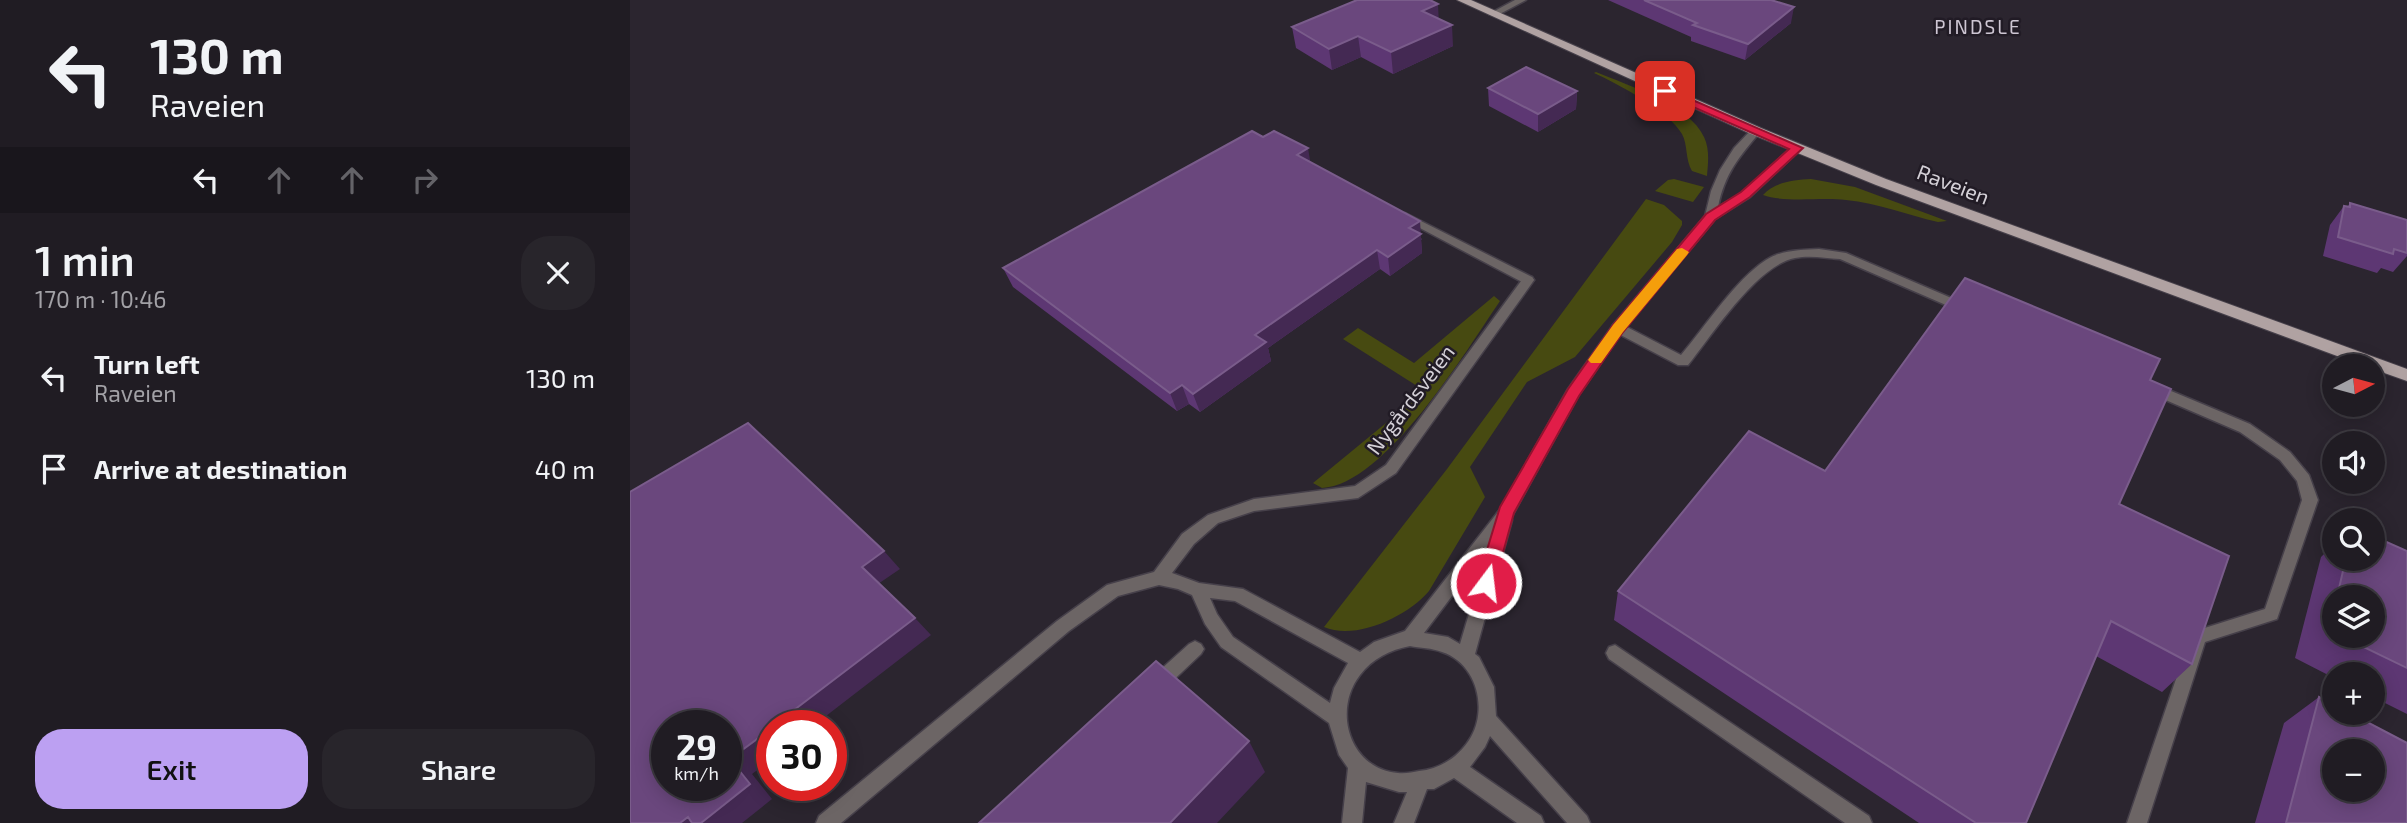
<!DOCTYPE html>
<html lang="en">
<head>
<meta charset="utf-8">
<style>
	:root { --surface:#201c23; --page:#28252b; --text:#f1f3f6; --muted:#a2a1a6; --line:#3d3a41; --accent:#bca0f2 }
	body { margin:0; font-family:"Exo 2",sans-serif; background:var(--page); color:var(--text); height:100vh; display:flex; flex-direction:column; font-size:26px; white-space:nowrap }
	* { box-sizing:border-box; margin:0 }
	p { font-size:23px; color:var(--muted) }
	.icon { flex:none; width:38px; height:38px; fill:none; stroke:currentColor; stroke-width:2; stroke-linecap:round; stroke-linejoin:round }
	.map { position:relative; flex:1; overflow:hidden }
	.sheet { display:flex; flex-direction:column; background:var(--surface); width:630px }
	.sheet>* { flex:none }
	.hud { background:#201c23; color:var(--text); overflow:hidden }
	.needle { width:46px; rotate:84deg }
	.fabs { position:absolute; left:1692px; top:354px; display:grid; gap:14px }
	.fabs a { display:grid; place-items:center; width:63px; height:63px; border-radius:50%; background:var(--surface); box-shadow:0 4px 18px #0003,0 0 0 2px var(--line); font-size:35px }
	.speed { position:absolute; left:21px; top:710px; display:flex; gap:14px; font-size:35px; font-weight:700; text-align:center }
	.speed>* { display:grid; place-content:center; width:91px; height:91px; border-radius:50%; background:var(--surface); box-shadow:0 4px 18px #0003,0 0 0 2px var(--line); line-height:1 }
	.speed small { font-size:18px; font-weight:400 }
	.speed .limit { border:10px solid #d22; background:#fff; color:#111 }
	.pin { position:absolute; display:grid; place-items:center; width:60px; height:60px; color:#fff; margin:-30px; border-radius:14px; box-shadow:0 4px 10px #0006 }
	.me { position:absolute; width:77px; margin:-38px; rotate:15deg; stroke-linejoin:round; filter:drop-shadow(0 0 5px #0008) }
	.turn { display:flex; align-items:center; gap:24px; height:147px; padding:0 35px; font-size:32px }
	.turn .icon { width:91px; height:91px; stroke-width:2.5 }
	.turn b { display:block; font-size:49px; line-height:60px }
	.lanes { display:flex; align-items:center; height:66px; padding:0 35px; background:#0003; justify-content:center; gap:35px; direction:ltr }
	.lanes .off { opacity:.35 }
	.round { display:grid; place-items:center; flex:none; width:74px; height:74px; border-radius:28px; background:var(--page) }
	.head { display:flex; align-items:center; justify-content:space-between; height:119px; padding:0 35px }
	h1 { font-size:42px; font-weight:600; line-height:52px }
	.primary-button { display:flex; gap:14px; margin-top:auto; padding:14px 35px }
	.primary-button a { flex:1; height:80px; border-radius:28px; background:var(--accent); color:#111; font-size:28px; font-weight:600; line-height:80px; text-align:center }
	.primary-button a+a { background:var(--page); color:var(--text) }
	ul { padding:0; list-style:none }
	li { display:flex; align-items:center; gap:21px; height:91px; padding:0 35px }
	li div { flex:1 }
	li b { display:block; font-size:26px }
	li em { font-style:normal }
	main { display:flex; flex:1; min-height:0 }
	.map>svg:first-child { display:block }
	.green { fill:#474a11 }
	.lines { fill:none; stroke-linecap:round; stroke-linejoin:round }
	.lane-casing { stroke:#46404a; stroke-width:3 }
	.street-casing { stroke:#46404a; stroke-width:3 }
	.primary-casing { stroke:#46404a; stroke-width:2 }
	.lane { fill:#6c6565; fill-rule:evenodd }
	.street { fill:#6c6565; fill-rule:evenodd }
	.primary { fill:#b0a2a2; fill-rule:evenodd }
	.wall { fill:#5d3773; fill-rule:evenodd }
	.shaded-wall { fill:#442953 }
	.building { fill:#6a477d; stroke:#7a5c8b; stroke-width:2; fill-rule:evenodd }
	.route { fill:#e11d48; stroke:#92132f; stroke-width:2 }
	.slow { fill:#f59e0b }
	.labels { text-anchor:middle; stroke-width:5; stroke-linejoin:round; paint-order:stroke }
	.far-neighbourhood-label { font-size:19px; letter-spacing:2px; fill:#cec6d3; stroke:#211b25 }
	.street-label { font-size:21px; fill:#d4d0d7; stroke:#211b25 }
</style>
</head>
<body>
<main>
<section class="sheet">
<div class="hud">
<div class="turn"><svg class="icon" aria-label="left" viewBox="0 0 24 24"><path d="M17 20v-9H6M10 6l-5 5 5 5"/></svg><div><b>130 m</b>Raveien</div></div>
<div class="lanes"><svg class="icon" aria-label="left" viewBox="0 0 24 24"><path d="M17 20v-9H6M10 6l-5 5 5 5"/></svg><svg class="icon off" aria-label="ahead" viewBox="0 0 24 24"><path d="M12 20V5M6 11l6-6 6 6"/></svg><svg class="icon off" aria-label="ahead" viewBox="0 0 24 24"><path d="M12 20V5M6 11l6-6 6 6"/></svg><svg class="icon off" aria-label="right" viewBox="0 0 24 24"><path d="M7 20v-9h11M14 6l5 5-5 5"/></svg></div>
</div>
<div class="head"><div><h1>1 min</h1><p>170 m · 10:46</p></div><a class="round"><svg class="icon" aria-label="close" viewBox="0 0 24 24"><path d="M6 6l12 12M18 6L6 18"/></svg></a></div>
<ul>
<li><svg class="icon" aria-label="left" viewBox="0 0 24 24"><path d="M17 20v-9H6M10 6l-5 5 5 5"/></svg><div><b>Turn left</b><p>Raveien</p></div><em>130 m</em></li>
<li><svg class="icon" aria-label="arrive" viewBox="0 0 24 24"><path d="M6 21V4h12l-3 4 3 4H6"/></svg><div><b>Arrive at destination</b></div><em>40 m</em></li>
</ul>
<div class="primary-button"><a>Exit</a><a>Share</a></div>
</section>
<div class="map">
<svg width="1777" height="823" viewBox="0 0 1777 823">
	<rect width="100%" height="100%" fill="#2b252f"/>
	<path class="green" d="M 966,72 C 997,85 1060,105 1074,137 C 1080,149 1078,164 1077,176 L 1062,171 C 1055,159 1058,145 1052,134 C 1039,111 988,84 964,73 Z
		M 1044,179 L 1074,187 L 1063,202 L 1025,191 L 1038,180 Z
		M 1181,179 L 1225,187 L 1317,221 L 1308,222 C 1277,215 1248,203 1216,200 C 1192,197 1154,203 1133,195 C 1144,182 1164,180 1181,179 Z
		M 1016,199 L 1034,205 L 1052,221 L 1052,225 L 1042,242 L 945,357 L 897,382 L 840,467 L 855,497 L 799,591 C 778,616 726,641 694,627 L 817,469 Z
		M 864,296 L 870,301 C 836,351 755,485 692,488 L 683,483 L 795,391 L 713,339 L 728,328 L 784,363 Z"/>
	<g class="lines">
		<defs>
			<path id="lane" d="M 775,213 L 902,277 L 904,280 L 898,284 L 894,283 L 771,218 L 769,216 Z
				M 1189,249 L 1216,253 L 1340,306 L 1342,309 L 1336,313 L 1332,312 L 1210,259 C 1195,258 1180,255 1165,258 C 1127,265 1082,335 1058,365 L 1048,365 L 983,331 L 982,328 L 983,325 L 993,325 L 1051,355 C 1075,327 1105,280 1136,260 C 1151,250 1171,250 1189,249 Z
				M 1522,383 L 1620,424 L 1660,452 L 1679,475 L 1688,500 L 1647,619 L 1575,642 L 1517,823 L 1497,823 L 1562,632 L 1635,609 L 1672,500 L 1667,481 L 1650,460 L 1610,432 L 1517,392 L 1515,388 L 1517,384 Z
				M 565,641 L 571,644 L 574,649 L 571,654 L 531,692 L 525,694 L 519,692 L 516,686 L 519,680 L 559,644 Z
				M 985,645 L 1239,816 L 1242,823 L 1215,823 L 979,659 L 976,653 L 979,647 Z"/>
			<path id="street" d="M 885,0 L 896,0 L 866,16 L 859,14 Z
				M 1126,128 L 1131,131 C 1109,157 1095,173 1088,207 L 1112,193 L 1163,146 L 1171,146 L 1172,148 L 1120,197 L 1085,219 L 993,331 L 948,396 L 881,518 L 882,520 L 845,654 L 849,657 L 864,687 L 866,716 L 957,816 L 960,823 L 937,823 L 860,736 L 855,747 L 840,767 L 911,816 L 914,823 L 887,823 L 824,778 L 804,789 L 797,789 L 784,823 L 764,823 L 777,792 L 769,792 L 736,782 L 732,823 L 712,823 L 718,768 L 709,755 L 699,723 L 591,647 L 575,624 L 562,595 L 548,589 L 529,585 L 488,596 L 439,631 L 211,823 L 186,823 L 189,816 L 427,621 L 477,585 L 524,572 L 552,534 L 578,515 L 624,499 L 725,486 L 756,465 L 894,277 L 902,277 L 904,280 L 902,283 L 766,473 L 728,498 L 624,511 L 588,523 L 564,544 L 542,573 L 569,583 L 613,589 L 730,652 L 744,642 L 775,631 L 871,508 L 938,389 L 983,325 L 1075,216 L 1081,191 L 1090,170 L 1104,148 L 1122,129 ZM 859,547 L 830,644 L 818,637 L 794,633 ZM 580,598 L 605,601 L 718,663 L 704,688 L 700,703 L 603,637 L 587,614 ZM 780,646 C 790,648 802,648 812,652 C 846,663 858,707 841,737 C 830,756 811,769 789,771 C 783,772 775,774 768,773 C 720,769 702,711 730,675 C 743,658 760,650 780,646 Z"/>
			<path id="primary" d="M 827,0 L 841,0 L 1131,128 L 1256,179 L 1777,369 L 1777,381 L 1743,369 L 1743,366 L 1734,366 L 1246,185 L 1121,134 Z"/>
		</defs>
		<use href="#lane" class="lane-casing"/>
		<use href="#street" class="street-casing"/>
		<use href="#primary" class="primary-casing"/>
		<use href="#lane" class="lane"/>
		<use href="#street" class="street"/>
		<use href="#primary" class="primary"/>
	</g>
	<path class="wall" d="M 978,0 L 1141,0 L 1161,23 L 1115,60 L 1061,41 L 1061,37 Z
		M 809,19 L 823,46 L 763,74 L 731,57 L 702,70 L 666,48 L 662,27 Z
		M 858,88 L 947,91 L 946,109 L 908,132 L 859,106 Z
		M 633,137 L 681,162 L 792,239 L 791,240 L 792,253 L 760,276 L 750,269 L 638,348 L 641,361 L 570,412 L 559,404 L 547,411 L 383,287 L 373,268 Z
		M 1720,203 L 1777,220 L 1777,256 L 1763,272 L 1751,268 L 1747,273 L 1693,256 L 1700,225 L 1714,206 L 1717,207 Z
		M 1520,380 L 1489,504 L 1562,664 L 1532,692 L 1466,656 L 1396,823 L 1289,823 L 984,620 L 988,591 L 1195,471 Z
		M 1704,544 L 1704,558 L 1743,558 L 1777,551 L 1777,714 L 1743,697 L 1743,674 L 1704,674 L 1704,678 L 1665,658 L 1691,557 ZM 1704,597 L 1743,597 L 1743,635 L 1704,635 Z
		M 1689,697 L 1777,823 L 1625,823 L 1654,723 Z"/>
	<path class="shaded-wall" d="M 808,4 L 809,25 L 792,11 Z
		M 1164,7 L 1161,23 L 1115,60 L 1118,44 Z
		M 822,25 L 823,46 L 763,74 L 761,52 Z
		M 728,36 L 731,57 L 702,70 L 699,49 Z
		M 947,91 L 946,109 L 908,132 L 908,114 Z
		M 678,148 L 681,166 L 667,155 Z
		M 790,221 L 792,253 L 760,276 L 758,257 L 779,228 Z
		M 747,250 L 750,269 L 638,348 L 641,361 L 570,412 L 563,394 L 625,335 Z
		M 552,385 L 559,404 L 547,411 L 540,393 Z
		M 254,551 L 270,569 L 248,584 L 232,567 Z
		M 285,618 L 301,635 L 183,726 L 143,726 Z
		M 142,728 L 142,759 L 122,774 L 142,799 L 112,823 L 71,823 L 100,759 Z
		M 619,741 L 635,772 L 587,823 L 540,823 Z
		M 58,817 L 68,823 L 50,823 Z"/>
	<path class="building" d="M 727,0 L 800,0 L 808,4 L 792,11 L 822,25 L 761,52 L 728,36 L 699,49 L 662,27 Z
		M 1014,0 L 1141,0 L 1164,7 L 1118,44 L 1063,25 L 1067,23 Z
		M 896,67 L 947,91 L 908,114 L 858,88 Z
		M 622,131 L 633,137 L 644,131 L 678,148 L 667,155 L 790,221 L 779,228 L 791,234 L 758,257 L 747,250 L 625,335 L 636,342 L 563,394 L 552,385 L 540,393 L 373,268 Z
		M 1720,203 L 1777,220 L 1777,253 L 1764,249 L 1763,254 L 1708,237 L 1714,206 L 1720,207 Z
		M 1335,278 L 1530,359 L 1520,380 L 1541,389 L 1489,504 L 1599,556 L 1562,664 L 1481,621 L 1396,823 L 1346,823 L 988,591 L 1119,431 L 1195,471 Z
		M 118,423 L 254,551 L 232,567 L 285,618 L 143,726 L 142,726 L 142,728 L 100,759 L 120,784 L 71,823 L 62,823 L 58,817 L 50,823 L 0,823 L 0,492 ZM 37,726 L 96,726 L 96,786 L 37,786 Z
		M 1743,536 L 1777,551 L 1777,668 L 1709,635 L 1743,635 L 1743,597 L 1707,597 L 1716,558 L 1743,558 Z
		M 1704,606 L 1704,633 L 1699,630 Z
		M 526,661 L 619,741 L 540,823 L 349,823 Z
		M 1689,697 L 1704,705 L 1704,712 L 1718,712 L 1777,743 L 1777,823 L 1656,823 ZM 1704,751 L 1743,751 L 1743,789 L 1704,789 Z"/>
	<path class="route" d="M 1035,88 L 1173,148 L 1120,197 L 1085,220 L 993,332 L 949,396 L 884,513 L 863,589 L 856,591 L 850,589 L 847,583 L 870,507 L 938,389 L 983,325 L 1076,214 L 1111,192 L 1159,149 L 1031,93 L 1030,91 Z"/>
	<path class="slow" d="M 1052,248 L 1059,252 L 1057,255 L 993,332 L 971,363 L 961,363 L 958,360 L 983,325 L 1047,249 Z"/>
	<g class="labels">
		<g class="far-neighbourhood-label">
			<text x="1348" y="34">PINDSLE</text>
		</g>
		<g class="street-label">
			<text transform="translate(1323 185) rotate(21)" y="7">Raveien</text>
			<text transform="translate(781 400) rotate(-53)" y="7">Nygårdsveien</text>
		</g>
	</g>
</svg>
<div class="fabs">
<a><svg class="needle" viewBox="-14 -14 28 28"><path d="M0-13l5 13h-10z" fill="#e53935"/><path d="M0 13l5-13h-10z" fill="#a2a1a6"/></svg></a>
<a><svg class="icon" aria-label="sound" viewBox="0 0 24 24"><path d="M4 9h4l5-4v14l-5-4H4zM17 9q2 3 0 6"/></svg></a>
<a><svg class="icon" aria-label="search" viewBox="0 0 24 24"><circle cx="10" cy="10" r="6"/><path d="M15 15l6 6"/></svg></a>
<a><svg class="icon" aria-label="layers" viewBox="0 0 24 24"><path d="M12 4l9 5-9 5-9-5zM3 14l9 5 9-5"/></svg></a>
<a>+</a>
<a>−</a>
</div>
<div class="speed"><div>29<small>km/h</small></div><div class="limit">30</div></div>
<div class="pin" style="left:1035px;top:91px;background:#d93025"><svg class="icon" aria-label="arrive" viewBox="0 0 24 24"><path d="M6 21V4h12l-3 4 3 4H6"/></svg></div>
<svg class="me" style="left:856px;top:583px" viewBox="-20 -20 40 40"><circle r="17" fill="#e11d48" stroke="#fff" stroke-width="3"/><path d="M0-11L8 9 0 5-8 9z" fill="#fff"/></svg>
</div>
</main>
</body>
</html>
